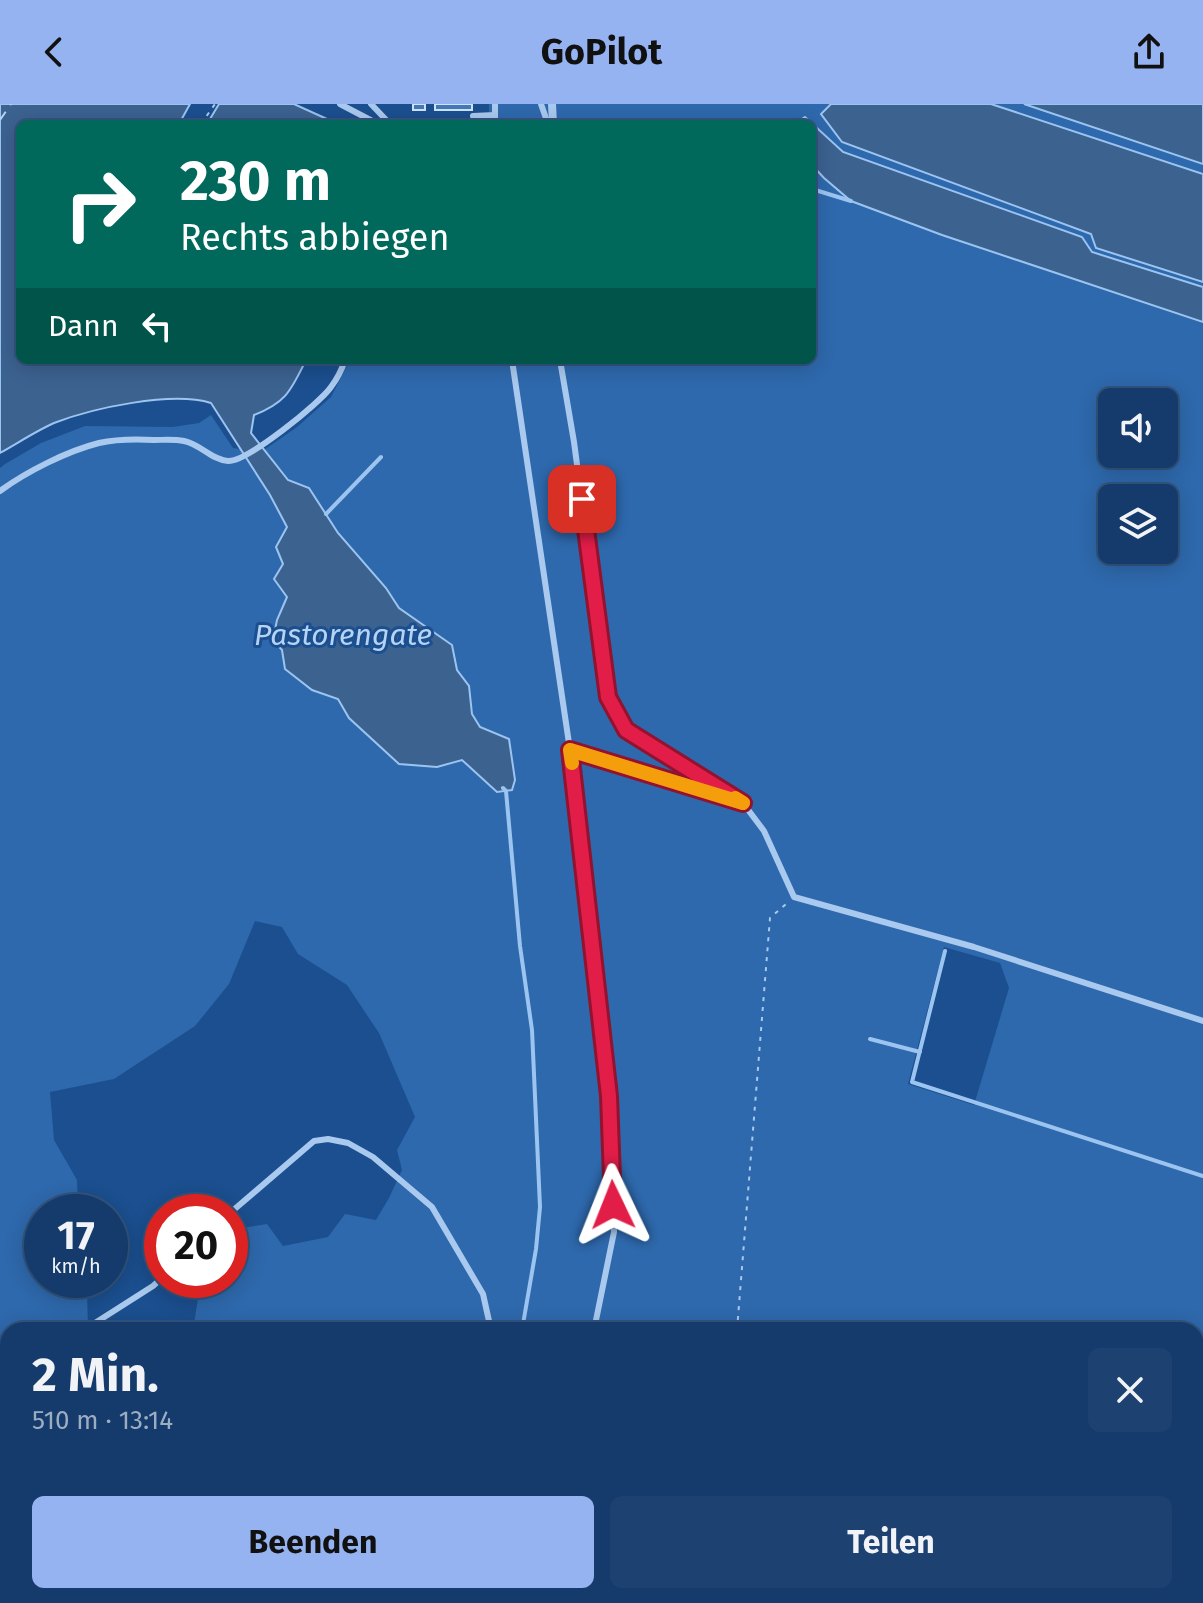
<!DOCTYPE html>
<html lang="de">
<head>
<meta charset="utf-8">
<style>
	:root { --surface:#143b6b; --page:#1d4271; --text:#f1f3f6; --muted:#9dadc1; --line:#33557e; --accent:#95b2f1 }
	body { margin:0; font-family:"Fira Sans",sans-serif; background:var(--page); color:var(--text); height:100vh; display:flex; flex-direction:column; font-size:30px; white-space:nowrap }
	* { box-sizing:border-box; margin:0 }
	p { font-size:26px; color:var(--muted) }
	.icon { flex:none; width:44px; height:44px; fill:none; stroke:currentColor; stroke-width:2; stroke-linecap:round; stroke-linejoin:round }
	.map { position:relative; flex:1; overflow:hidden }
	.side { position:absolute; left:0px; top:1218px; width:1204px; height:282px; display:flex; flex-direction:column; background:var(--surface); border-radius:24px 24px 0 0; box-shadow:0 4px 20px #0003,0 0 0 2px var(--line) }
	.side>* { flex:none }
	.guide { position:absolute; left:16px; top:16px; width:800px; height:244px; border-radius:12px; box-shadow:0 4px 20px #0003,0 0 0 2px var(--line); background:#00695c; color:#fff; overflow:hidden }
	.buttons { position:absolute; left:1098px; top:284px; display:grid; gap:16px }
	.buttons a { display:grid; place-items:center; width:80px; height:80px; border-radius:12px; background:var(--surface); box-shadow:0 4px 20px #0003,0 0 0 2px var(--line); font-size:40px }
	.speed { position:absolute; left:24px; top:1090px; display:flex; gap:16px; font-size:40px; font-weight:700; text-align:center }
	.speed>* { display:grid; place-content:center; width:104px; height:104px; border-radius:50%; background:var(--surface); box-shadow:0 4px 20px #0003,0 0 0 2px var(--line); line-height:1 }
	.speed small { font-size:20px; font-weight:400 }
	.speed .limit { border:12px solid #d22; background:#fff; color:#111 }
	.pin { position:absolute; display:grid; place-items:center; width:68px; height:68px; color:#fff; margin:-34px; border-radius:16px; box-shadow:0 4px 12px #0006 }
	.me { position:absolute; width:88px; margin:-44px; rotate:358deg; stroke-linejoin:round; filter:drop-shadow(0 0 6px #0008) }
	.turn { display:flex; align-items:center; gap:28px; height:168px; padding:0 32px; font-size:36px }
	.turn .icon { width:104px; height:104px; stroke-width:2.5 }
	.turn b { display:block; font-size:56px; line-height:68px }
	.then { display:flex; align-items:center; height:76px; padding:0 32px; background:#0003; gap:16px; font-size:30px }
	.round { display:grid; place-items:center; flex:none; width:84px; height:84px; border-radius:12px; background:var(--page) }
	.headline { display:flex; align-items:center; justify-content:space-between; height:136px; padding:0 32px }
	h1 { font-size:48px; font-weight:700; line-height:60px }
	.primary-button { display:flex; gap:16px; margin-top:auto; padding:16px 32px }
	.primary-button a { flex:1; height:92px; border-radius:12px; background:var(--accent); color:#111; font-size:32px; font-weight:700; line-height:92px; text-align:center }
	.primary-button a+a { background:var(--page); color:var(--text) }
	header { display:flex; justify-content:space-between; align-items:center; height:104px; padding:0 32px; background:var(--accent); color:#111; font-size:36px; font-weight:700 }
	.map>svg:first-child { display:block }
	.green { fill:#2e69ad; fill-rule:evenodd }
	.water { fill:#3c6290; stroke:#9cc4f0; stroke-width:2 }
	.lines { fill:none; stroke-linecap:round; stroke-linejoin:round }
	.stream { stroke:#9cc4f0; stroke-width:4 }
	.ferry { stroke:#b5d3f5; stroke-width:2; stroke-dasharray:10 8; stroke-linecap:butt }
	.building { fill:#4478b7; stroke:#cfe3fa; stroke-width:2 }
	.path { stroke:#a9c9ee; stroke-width:2; stroke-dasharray:4 6; stroke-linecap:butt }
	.service { stroke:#a9c9ee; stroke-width:6 }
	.minor { stroke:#a9c9ee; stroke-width:8 }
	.route-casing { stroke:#92132f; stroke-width:20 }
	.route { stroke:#e11d48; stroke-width:14 }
	.slow { stroke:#f59e0b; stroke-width:14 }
	.labels { text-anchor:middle; stroke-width:6; stroke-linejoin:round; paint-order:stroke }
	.water-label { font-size:30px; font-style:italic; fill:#b5d3f5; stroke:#1b4f8f }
</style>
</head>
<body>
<header><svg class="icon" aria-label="back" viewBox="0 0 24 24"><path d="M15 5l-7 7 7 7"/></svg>GoPilot<svg class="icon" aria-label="share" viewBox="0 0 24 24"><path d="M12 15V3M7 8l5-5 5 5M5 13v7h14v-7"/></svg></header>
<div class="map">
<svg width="1203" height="1499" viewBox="0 0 1203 1499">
	<rect width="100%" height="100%" fill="#1b4f8f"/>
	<path class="green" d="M 489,0 L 831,0 L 822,10 L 1092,130 L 1096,144 L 1203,178 L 1203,183 L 1092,148 L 1082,133 L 843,48 L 805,13 L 794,20 L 489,20 Z
		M 991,0 L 1024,0 L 1203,60 L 1203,70 Z
		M 812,61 L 824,74 L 851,97 L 942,131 L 1203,218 L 1203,1499 L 688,1499 L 679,1492 L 1196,1492 L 1196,1226 L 193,1226 L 201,1176 L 230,1176 L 230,1126 L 267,1120 L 283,1142 L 328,1133 L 345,1110 L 376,1116 L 389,1094 L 402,1066 L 397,1046 L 415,1013 L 379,929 L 347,881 L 298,850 L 282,823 L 255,817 L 229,880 L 195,922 L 114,975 L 50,988 L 54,1036 L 77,1076 L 78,1103 L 83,1108 L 42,1108 L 42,1176 L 91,1176 L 87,1185 L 88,1226 L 8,1226 L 8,1476 L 0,1481 L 0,364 L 5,360 L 41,339 L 85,322 L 173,323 L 199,319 L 211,311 L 233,344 L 240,345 L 270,391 L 287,423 L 276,443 L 283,460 L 287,493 L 277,516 L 285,565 L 312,586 L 338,595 L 349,614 L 398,660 L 437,663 L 462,656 L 509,635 L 480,623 L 472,610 L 469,582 L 457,566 L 452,541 L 399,504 L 386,484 L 338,429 L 309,384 L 288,376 L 264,346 L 297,323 L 331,293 L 350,256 L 812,256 ZM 1112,298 L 1164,298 L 1164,350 L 1112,350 ZM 1112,394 L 1164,394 L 1164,446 L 1112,446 ZM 944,843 L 1000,859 L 1009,884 L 974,1001 L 908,980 Z
		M 26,1492 L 595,1492 L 621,1499 L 14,1499 Z"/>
	<path class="water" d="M 0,0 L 190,0 L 179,20 L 20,20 L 20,256 L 306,256 C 291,286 287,298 254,311 L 251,329 L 288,376 L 309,384 L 338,429 L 386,484 L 399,504 L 452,541 L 457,566 L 469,582 L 472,610 L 480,623 L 509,635 L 515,676 L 512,686 L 497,688 L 462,656 L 437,663 L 399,660 L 349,614 L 338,595 L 312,586 L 285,565 L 282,546 L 273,536 L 277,516 L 287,493 L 274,475 L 283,460 L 276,443 L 287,423 L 270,391 L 211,299 C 171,287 93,304 54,319 C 36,327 18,339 0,349 Z
		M 219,0 L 294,0 L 338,20 L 207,20 Z
		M 831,0 L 991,0 L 1203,70 L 1203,178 L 1096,144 L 1091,130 L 842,38 L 821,10 Z
		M 1024,0 L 1203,0 L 1203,60 Z
		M 805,13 L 843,48 L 1082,133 L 1092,148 L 1203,183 L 1203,218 L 942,131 L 851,97 L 824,74 L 812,61 L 812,20 L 794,20 Z"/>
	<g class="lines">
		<path class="stream" d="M 593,20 L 594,20
			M 812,85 L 851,97
			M 326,410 L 381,353
			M 503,684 L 506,687 L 520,842 L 532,926 L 540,1103 L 536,1145 L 522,1226
			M 945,847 L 912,978 L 1203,1072
			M 870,935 L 920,948"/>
		<path class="ferry" d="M 0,16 L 11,0"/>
	</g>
	<path class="building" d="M 413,0 L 425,0 L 425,6 L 413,6 Z
		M 435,0 L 472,0 L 472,6 L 435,6 Z"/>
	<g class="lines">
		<path class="path" d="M 201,20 L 215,0
			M 737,1226 L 770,814 L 786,800
			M 1196,1328 L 1203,1320
			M 549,1492 L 550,1499
			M 568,1492 L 602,1499
			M 665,1492 L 674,1499
			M 21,1499 L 35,1492
			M 1030,1499 L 1037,1492"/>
		<path class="service" d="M 340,0 L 378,20
			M 371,0 L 390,20
			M 541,0 L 548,20
			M 473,12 L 495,11
			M 495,19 L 495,0
			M 512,256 L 570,646 L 609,992 L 614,1128 L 594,1226
			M 560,256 L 574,338 L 608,593 L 626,626 L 736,695
			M 0,387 C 26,368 67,347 99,339 C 117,335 135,335 154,336 C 164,336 174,335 184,337 C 200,340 212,356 228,357 C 247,358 320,299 331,283 C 337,275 342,265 345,256
			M 570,646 L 743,699 L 764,727 L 794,793 L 974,843 L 1203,917
			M 230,1109 L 314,1037 L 328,1035 L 348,1039 L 373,1053 L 432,1103 L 483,1190 L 491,1226
			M 84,1226 L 153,1182 L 162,1174
			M 0,1272 L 8,1268
			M 0,1464 L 8,1459"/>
		<path class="minor" d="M 552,0 L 553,20"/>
	</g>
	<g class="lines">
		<defs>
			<path id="route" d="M 582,395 L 608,593 L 626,626 L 743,699 L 570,646 L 609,992 L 613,1101"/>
		</defs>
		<use href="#route" class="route-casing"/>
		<use href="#route" class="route"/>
		<path class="slow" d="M 572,659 L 570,646 L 743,699 L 735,694"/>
	</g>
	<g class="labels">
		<g class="water-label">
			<text x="343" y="541">Pastorengate</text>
		</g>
	</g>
</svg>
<div class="buttons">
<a><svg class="icon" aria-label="sound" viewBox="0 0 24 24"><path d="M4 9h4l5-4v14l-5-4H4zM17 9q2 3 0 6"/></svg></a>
<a><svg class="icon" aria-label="layers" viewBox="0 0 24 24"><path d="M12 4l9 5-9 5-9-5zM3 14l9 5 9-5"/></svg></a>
</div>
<div class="speed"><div>17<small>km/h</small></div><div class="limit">20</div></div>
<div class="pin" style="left:582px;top:395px;background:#d93025"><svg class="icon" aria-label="arrive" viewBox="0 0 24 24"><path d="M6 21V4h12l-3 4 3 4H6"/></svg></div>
<svg class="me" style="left:613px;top:1101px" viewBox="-20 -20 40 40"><path d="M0-17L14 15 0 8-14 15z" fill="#e11d48" stroke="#fff" stroke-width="4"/></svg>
<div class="guide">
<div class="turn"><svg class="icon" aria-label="right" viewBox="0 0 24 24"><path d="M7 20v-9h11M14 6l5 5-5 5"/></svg><div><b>230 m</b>Rechts abbiegen</div></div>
<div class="then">Dann<svg class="icon" aria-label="left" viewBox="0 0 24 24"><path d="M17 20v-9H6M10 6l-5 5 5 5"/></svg></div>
</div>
<section class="side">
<div class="headline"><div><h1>2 Min.</h1><p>510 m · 13:14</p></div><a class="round"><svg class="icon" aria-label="close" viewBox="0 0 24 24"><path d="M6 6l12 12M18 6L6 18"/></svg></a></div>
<div class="primary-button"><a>Beenden</a><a>Teilen</a></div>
</section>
</div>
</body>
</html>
